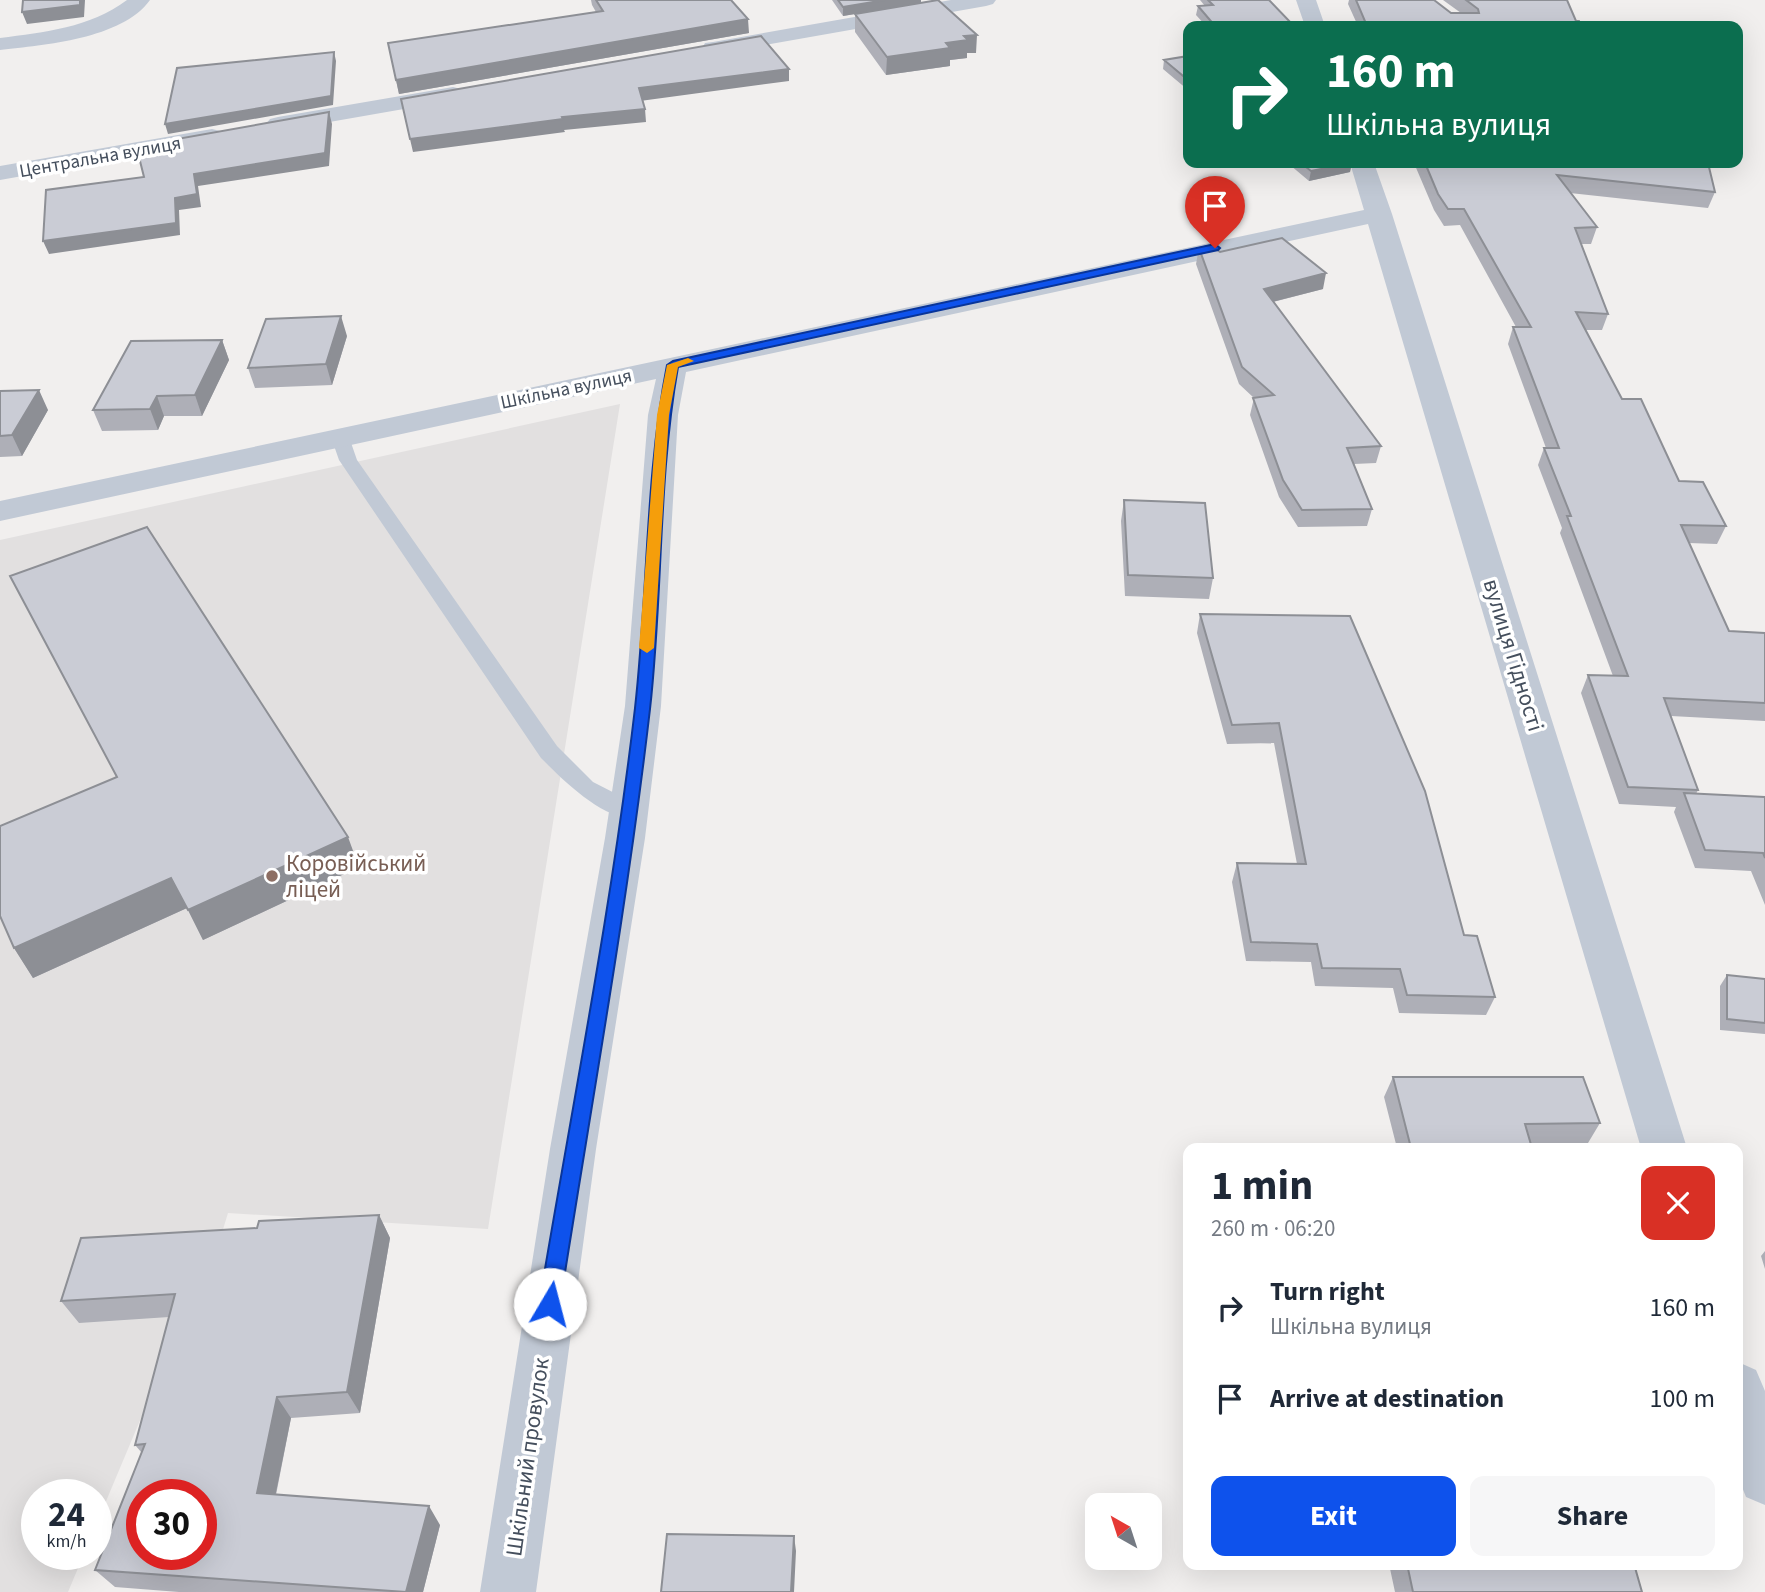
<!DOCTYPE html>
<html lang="en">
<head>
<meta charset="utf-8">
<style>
	:root { --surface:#fff; --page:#f6f6f7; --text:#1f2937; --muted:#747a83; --accent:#0e52ec }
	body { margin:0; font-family:"Source Sans 3",sans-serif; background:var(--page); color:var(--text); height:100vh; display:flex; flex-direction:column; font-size:26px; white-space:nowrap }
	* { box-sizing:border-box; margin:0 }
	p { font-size:23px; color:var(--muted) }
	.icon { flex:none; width:38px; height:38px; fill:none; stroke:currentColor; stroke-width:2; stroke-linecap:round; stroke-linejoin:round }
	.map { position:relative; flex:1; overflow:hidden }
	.details { position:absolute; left:1183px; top:1143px; width:560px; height:427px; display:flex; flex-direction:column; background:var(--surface); border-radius:14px; box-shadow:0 7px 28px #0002 }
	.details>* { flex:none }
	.guide { position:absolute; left:1183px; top:21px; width:560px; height:147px; border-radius:14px; box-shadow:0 7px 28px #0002; background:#0b6e4f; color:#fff; overflow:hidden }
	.needle { width:46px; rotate:321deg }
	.tools { position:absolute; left:1085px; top:1493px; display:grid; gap:14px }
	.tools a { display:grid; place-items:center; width:77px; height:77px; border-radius:14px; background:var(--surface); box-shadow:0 7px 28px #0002; font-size:35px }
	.speed { position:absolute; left:21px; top:1479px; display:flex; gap:14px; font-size:35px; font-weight:700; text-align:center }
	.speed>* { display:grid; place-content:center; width:91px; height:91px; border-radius:50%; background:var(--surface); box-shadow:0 7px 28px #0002; line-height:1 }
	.speed small { font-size:18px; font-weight:400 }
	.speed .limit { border:10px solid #d22; background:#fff; color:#111 }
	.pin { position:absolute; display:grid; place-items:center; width:60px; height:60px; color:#fff; margin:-72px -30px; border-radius:50% 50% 50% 0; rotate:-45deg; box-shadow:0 0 7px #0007 }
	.pin .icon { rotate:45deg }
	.me { position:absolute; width:77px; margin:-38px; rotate:8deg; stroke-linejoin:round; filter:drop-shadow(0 0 5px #0008) }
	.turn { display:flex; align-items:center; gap:24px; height:147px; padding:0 28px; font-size:32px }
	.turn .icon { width:91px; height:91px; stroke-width:2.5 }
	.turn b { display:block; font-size:49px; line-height:60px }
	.round { display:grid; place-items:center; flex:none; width:74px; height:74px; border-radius:14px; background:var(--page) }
	.summary { display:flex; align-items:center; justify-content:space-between; height:119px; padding:0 28px }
	h1 { font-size:42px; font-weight:700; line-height:52px }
	.primary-button { display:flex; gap:14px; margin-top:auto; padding:14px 28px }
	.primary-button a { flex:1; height:80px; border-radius:14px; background:var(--accent); color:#fff; font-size:28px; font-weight:700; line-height:80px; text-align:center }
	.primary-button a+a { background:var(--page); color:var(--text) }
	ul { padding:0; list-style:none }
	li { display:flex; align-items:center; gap:21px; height:91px; padding:0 28px }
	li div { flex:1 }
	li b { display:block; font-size:26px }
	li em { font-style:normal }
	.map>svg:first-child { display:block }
	.education { fill:#e2e0e0 }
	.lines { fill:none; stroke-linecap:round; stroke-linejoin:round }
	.lane { fill:#c1c9d5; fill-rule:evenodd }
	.street { fill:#c1c9d5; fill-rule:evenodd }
	.wall { fill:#aeafb7 }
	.shaded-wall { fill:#8d8f95 }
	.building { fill:#caccd5; stroke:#8d8f95; stroke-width:2; fill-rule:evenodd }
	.route { fill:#0e52ec; stroke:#093599; stroke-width:2 }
	.slow { fill:#f59e0b }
	.education-dot { fill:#8d6e63; stroke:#fff; stroke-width:2.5 }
	.labels { text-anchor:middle; stroke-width:7; stroke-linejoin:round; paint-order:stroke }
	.far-street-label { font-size:19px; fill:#454f5d; stroke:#fff }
	.street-label { font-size:23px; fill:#454f5d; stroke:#fff }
	.education-label { font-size:23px; fill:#785e54; stroke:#fff; text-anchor:start }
</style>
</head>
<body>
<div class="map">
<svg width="1765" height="1592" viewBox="0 0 1765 1592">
	<rect width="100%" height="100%" fill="#f1efee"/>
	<path class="education" d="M 620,404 L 488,1229 L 228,1213 L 191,1334 L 165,1361 L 96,1525 L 96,1494 L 37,1494 L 37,1554 L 84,1554 L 68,1592 L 0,1592 L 0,540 Z"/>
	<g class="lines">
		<path class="lane" d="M 340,432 L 349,437 L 357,460 L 557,746 L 593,782 L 636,804 L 639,810 L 636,816 C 607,825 560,777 541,758 L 339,460 L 331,437 Z"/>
		<path class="street" d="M 127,0 L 150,0 C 122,39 44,45 0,50 L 0,38 C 45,32 89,28 127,0 Z
			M 951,0 L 996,0 L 993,4 L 986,6 L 713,54 L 705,53 L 702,48 L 705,43 L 713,42 Z
			M 1296,0 L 1316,0 L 1325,26 L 1305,26 Z
			M 453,87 L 461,89 L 464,94 L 461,99 L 278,131 L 270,129 L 266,124 L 270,119 L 278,117 Z
			M 212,129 L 220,131 L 224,136 L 220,141 L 0,180 L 0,166 Z
			M 1350,163 L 1374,163 L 1392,214 L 1687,1148 L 1641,1148 L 1368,224 L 686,372 L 678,415 L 661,706 L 645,838 L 596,1149 L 536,1592 L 480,1592 L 550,1149 L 605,838 L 625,706 L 648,415 L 656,379 L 0,521 L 0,501 L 1364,210 Z
			M 1738,1362 L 1756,1370 L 1765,1391 L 1765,1505 L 1746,1497 L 1738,1477 Z"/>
	</g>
	<path class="wall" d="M 591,0 L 731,0 L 749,33 L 399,94 L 388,43 L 596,12 L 592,5 Z
		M 832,0 L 921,0 L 921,3 L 843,16 Z
		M 1200,0 L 1269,0 L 1294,26 L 1206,26 L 1196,15 L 1198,6 L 1205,6 Z
		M 1349,0 L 1434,0 L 1451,13 L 1461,13 L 1443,0 L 1567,0 L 1576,21 L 1581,26 L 1358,26 L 1348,4 Z
		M 855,14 L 976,53 L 967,53 L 967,58 L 950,60 L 950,66 L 886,75 L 855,32 Z
		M 1188,56 L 1188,90 L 1163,69 L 1164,60 Z
		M 1275,163 L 1351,163 L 1350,172 L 1309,181 L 1290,165 L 1281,167 Z
		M 1414,163 L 1708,163 L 1715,192 L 1708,208 L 1570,193 L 1597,227 L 1591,244 L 1581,244 L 1608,314 L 1602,330 L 1585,330 L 1622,399 L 1679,481 L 1726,526 L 1717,544 L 1689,543 L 1729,631 L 1765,633 L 1765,721 L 1671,716 L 1698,790 L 1696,794 L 1765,797 L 1765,905 L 1751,871 L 1695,868 L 1674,812 L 1676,807 L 1619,804 L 1581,693 L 1588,675 L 1613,676 L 1560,533 L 1562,528 L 1538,465 L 1544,448 L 1546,448 L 1508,344 L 1513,327 L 1516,327 L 1460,225 L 1444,226 L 1434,210 Z
		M 1199,248 L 1220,252 L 1323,289 L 1273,302 L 1381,446 L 1376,463 L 1354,464 L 1372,509 L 1367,526 L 1298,527 L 1279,497 L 1250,415 L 1254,398 L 1239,384 L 1196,264 Z
		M 347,336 L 332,385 L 255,388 L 248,368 Z
		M 222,340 L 229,360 L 202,416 L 164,416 L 158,430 L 102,431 L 93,410 Z
		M 0,391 L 48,410 L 22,456 L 0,457 Z
		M 1124,500 L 1213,578 L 1209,599 L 1125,596 L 1121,521 Z
		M 10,576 L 359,867 L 203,940 L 187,908 L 33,978 L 14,948 L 117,777 Z
		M 1200,614 L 1464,935 L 1495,997 L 1486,1015 L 1399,1013 L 1393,988 L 1315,986 L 1311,962 L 1246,961 L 1232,882 L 1237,863 L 1297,864 L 1274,743 L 1227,744 L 1197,633 Z
		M 1727,975 L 1765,979 L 1765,1034 L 1720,1030 L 1720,986 Z
		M 1393,1077 L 1600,1123 L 1588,1143 L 1531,1143 L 1532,1148 L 1397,1148 L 1384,1097 Z
		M 379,1215 L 390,1238 L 360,1413 L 291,1418 L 276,1495 L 440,1525 L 423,1592 L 179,1592 L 115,1587 L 95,1570 L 142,1453 L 135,1445 L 169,1317 L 79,1323 L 61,1301 L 257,1228 Z
		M 1765,1251 L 1765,1269 L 1761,1256 Z
		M 1389,1564 L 1634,1564 L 1642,1592 L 1395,1592 Z"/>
	<path class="shaded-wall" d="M 80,0 L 85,0 L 84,17 L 27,24 L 22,12 Z
		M 885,0 L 921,0 L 921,3 L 843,16 L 843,7 Z
		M 748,19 L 749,33 L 399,94 L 396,80 Z
		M 977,35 L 976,53 L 967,53 L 967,58 L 950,60 L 950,66 L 886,75 L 887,57 L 946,43 L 964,36 Z
		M 334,52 L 336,61 L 333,105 L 168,134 L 165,124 Z
		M 789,69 L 789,81 L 640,101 L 639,88 Z
		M 645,109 L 646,122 L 564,130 L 565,132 L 413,152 L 410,139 L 562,117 Z
		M 329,112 L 332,124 L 329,166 L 198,186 L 201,207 L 179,210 L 180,235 L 49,254 L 43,241 L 175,198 L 194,174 Z
		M 1282,163 L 1291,163 L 1290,165 L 1281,167 Z
		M 1352,163 L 1350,172 L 1309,181 L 1311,171 Z
		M 1379,163 L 1396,163 L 1378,166 Z
		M 1326,273 L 1323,289 L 1260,305 L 1264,289 Z
		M 341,316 L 347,336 L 332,385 L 326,364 Z
		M 222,340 L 229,360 L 202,416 L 195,395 Z
		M 39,390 L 48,410 L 22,456 L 12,435 Z
		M 157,396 L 164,416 L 158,430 L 150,409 Z
		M 348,837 L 359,867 L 203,940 L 188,910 Z
		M 171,878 L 187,908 L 33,978 L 14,948 Z
		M 379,1215 L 390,1238 L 360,1413 L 347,1392 Z
		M 277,1397 L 291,1418 L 272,1512 L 257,1493 Z
		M 429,1506 L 440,1525 L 423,1592 L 406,1592 Z
		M 794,1536 L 796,1551 L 794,1592 L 791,1592 Z"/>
	<path class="building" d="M 23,0 L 80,0 L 80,5 L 22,12 Z
		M 596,0 L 731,0 L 748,19 L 396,80 L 388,43 L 603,11 Z
		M 838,0 L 885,0 L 843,7 Z
		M 938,0 L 977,35 L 964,36 L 968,40 L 946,43 L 950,48 L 887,57 L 855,14 Z
		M 1208,0 L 1269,0 L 1294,26 L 1215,26 L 1198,6 L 1213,5 Z
		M 1356,0 L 1434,0 L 1451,13 L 1479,13 L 1478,9 L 1466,0 L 1567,0 L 1576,21 L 1579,21 L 1581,26 L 1367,26 Z
		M 761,36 L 789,69 L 639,88 L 645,109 L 562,117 L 563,119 L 410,139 L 401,99 Z
		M 334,52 L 331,96 L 165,124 L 177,68 Z
		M 1188,56 L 1188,80 L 1164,60 Z
		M 329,112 L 325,153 L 194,174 L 197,194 L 175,198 L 176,223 L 43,241 L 46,190 L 144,177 L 138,153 L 159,149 L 160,142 Z
		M 1301,163 L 1351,163 L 1311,171 Z
		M 1425,163 L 1708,163 L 1715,192 L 1557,175 L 1597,227 L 1575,228 L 1608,314 L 1576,312 L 1622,399 L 1641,399 L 1679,481 L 1703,482 L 1726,526 L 1681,525 L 1729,631 L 1765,633 L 1765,703 L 1664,698 L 1698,790 L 1628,787 L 1588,675 L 1628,676 L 1567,516 L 1571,516 L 1544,448 L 1559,448 L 1513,327 L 1531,327 L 1464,209 L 1448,209 L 1438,194 Z
		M 1282,238 L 1326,273 L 1264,289 L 1381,446 L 1347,448 L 1372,509 L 1302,510 L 1283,480 L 1253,398 L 1274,395 L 1242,367 L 1199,248 L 1211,245 L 1220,252 Z
		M 341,316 L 326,364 L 248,368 L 266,319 Z
		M 222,340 L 195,395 L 157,396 L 150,409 L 93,410 L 131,341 Z
		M 39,390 L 12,435 L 0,436 L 0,391 Z
		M 1124,500 L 1205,503 L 1213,578 L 1128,575 Z
		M 147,527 L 348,837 L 188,910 L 171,878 L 14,948 L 0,916 L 0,826 L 117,777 L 10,576 Z
		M 1200,614 L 1350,616 L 1425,791 L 1464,935 L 1477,936 L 1495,997 L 1407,995 L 1400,969 L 1322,968 L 1317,944 L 1251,942 L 1237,863 L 1306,864 L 1279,723 L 1232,725 Z
		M 1684,793 L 1765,797 L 1765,858 L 1763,853 L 1705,850 Z
		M 1727,975 L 1765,979 L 1765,1023 L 1727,1019 Z
		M 1393,1077 L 1583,1077 L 1600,1123 L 1525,1124 L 1532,1148 L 1411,1148 Z
		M 1315,1145 L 1379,1146 L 1380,1148 L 1315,1148 Z
		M 379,1215 L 347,1392 L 277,1397 L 257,1493 L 429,1506 L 406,1592 L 95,1570 L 145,1444 L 135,1445 L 175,1294 L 61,1301 L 81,1238 L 257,1228 L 259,1221 ZM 142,1494 L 201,1494 L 201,1554 L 142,1554 Z
		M 667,1534 L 794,1536 L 791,1592 L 661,1592 Z
		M 1407,1564 L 1634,1564 L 1642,1592 L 1413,1592 Z"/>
	<path class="route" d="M 1215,244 L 1220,248 L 1218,250 L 678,367 C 658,480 663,595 650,709 C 627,908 591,1106 560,1304 L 557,1311 L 550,1314 L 542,1311 L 539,1304 C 572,1107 612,906 635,708 C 648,593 645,477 667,365 L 673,361 Z"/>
	<path class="slow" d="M 688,358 L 694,361 L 678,367 L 669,415 L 654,648 L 647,653 L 639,648 L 657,415 L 667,365 Z"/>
	<circle class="education-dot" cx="272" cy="876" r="7"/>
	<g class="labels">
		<g class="far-street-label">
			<text transform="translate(100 156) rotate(-10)" y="7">Центральна вулиця</text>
			<text transform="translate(566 388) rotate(-12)" y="7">Шкільна вулиця</text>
		</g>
		<g class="street-label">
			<text transform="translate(1514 655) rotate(73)" y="8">вулиця Гідності</text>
			<text transform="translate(527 1457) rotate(-82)" y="8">Шкільний провулок</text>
		</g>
		<g class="education-label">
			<text x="286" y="871">Коровійський<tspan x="286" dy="26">ліцей</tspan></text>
		</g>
	</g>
</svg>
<div class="tools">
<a><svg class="needle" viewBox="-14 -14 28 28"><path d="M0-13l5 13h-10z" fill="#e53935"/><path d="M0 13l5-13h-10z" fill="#747a83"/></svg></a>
</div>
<div class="speed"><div>24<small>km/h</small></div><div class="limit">30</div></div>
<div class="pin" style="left:1215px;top:248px;background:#d93025"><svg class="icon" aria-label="arrive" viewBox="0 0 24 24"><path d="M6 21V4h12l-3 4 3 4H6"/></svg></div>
<svg class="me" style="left:550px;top:1304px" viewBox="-20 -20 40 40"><circle r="19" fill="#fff"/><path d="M0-13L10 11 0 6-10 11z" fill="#0e52ec"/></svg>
<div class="guide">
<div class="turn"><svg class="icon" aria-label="right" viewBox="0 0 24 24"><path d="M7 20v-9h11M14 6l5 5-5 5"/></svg><div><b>160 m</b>Шкільна вулиця</div></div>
</div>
<section class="details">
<div class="summary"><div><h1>1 min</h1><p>260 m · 06:20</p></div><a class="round" style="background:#d93025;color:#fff"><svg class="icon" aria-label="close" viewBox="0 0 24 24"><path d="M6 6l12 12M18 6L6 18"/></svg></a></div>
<ul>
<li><svg class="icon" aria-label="right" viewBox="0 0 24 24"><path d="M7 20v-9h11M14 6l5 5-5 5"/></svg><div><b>Turn right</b><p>Шкільна вулиця</p></div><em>160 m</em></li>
<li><svg class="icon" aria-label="arrive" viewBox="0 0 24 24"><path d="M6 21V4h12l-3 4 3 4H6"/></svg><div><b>Arrive at destination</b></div><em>100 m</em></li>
</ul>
<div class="primary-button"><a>Exit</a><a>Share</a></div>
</section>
</div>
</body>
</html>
